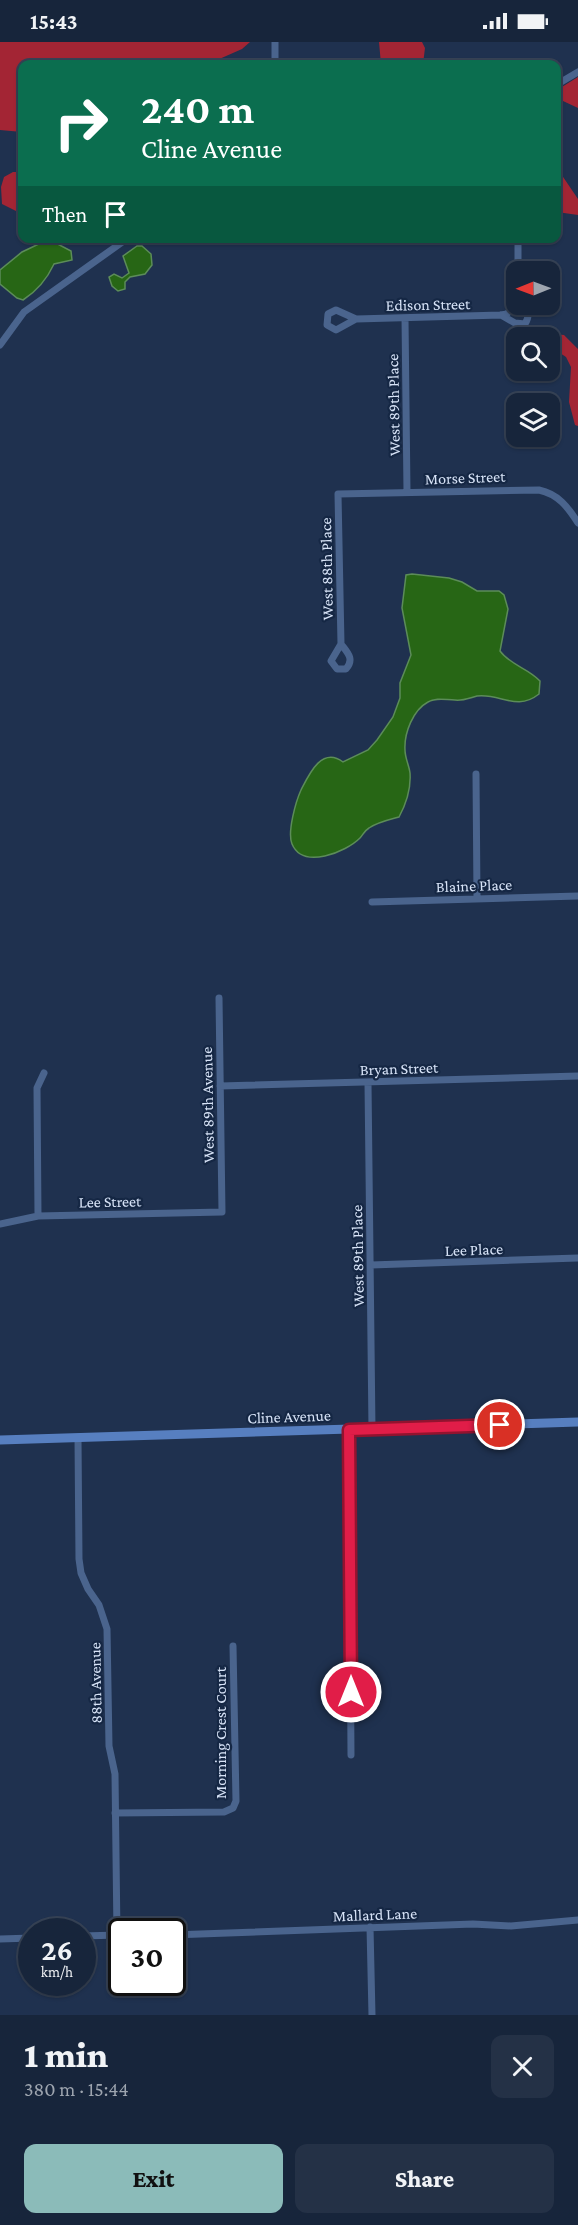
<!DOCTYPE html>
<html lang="en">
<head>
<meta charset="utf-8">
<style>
	:root { --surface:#17253b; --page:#243146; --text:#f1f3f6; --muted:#9ea5af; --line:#364255; --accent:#8bbbb9 }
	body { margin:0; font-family:"Crimson Pro",serif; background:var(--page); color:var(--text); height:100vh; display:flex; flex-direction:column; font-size:22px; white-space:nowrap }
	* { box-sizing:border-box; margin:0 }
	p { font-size:20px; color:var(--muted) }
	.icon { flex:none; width:33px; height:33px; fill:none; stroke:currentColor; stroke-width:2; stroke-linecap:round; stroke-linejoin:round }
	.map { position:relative; height:1973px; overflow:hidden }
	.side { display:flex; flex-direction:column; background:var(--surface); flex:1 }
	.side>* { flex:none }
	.hud { position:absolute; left:18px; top:18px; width:543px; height:183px; border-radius:12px; box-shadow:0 2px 4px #0004,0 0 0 2px var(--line); background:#0b6e4f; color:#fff; overflow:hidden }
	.needle { width:39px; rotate:269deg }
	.fabs { position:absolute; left:506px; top:219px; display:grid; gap:12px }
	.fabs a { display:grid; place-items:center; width:54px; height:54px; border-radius:12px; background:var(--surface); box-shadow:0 2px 4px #0004,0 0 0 2px var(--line); font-size:30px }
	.speed { position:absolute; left:18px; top:1876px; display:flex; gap:12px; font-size:30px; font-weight:700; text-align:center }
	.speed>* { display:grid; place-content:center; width:78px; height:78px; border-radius:50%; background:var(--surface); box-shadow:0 2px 4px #0004,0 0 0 2px var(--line); line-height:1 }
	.speed small { font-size:15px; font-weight:400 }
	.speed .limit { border:3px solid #111; border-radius:9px; background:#fff; color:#111 }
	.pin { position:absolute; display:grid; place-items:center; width:51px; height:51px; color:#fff; margin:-26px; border:3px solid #fff; border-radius:50%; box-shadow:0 2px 6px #0007 }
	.me { position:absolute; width:66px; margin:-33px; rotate:0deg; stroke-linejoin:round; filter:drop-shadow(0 0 4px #0008) }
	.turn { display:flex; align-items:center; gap:21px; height:126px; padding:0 24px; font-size:27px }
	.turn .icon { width:78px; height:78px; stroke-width:2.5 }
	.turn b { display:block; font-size:42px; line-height:51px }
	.then { display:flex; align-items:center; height:57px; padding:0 24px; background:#0003; gap:12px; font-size:22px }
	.round { display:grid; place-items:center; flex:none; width:63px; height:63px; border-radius:12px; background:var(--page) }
	.overview { display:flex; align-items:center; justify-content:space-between; height:102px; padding:0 24px }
	h1 { font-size:36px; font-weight:800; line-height:45px }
	.primary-button { display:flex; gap:12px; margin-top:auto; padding:12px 24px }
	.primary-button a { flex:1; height:69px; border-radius:12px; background:var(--accent); color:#111; font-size:24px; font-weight:800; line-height:69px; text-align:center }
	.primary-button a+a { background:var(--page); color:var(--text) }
	.status { display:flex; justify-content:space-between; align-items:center; height:42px; padding:0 30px; background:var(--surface); direction:ltr }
	.status svg { height:16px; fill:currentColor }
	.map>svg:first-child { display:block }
	.forest { fill:#a32534 }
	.water { fill:#276615; stroke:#5c8c59; stroke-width:1.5 }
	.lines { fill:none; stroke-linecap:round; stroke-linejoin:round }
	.street { stroke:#4a648d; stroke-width:7 }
	.secondary { stroke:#577fc0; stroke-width:9 }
	.route-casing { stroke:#92132f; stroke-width:15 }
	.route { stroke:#e11d48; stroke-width:10 }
	.labels { text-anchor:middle; stroke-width:4.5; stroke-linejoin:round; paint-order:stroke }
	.street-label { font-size:16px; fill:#d7e3f7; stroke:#152744 }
</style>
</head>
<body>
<div class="status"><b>15:43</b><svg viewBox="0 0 49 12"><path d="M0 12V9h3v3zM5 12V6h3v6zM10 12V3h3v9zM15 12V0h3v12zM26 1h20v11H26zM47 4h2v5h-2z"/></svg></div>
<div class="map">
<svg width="578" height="1973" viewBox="0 0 578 1973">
	<rect width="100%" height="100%" fill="#1f314f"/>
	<path class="forest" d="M 0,0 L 250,0 L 242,7 L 208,22 L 22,22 L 22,90 L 0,88 Z
		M 379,0 L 422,0 L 425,6 L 423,22 L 381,22 Z
		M 578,35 L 578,66 L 563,59 L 557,48 Z
		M 557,126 L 578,157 L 578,173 L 557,170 Z
		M 13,130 L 22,130 L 22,172 L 2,162 L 1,145 L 4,135 Z
		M 551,292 L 564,293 L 578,307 L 578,384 L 575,383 L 569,360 L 571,325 L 566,315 L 551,305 Z"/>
	<path class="water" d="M 45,199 L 52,199 L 71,209 L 72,218 L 54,222 C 47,237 37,249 23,258 L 17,256 L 0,242 L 0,228 L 22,210 Z
		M 137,204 L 142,204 L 151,212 L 152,223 L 145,232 L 130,235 L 125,240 L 125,247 L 118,249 L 112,244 L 109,235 L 114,232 L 122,236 L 129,231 L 123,214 Z
		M 412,532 L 449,536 L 462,540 L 477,549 L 499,549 L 504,553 L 508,567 L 500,609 C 510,623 528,626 540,639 L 539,652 C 516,670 501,651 477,654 C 469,656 463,659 455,658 C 446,658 436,655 428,660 C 413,668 404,691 405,708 C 405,716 409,723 410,731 C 411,745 406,762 399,775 C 388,778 378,780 369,786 C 364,789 363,793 360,796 C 346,810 303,828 292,802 C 287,790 296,759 301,748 C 309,732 322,704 343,720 L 368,708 L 377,698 L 393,675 L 400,656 L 400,641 L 411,613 L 402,566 L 406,533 Z"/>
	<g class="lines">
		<path class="street" d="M 275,0 L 275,22
			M 556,43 L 578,30
			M 518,196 L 518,230
			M 501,273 L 515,281 L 525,282 C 530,274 528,270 524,262
			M 405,276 L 407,450
			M 356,277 L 336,288 L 327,283 L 328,272 L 336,268 L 356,277 L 501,273 L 507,272 L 516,260
			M 0,303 L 24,270 L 128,196
			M 341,602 C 347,610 355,617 346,627 L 337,627 L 331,619 L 341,602 L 338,452 L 539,448 C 558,452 568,465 578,481
			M 476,732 L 477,856
			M 372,860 L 578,854
			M 368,1041 L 372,1387
			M 220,1044 L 578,1034
			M 38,1174 L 37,1046 L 44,1031
			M 0,1182 L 38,1174 L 222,1170 L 219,956
			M 371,1223 L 578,1216
			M 349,1388 L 351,1713
			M 78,1396 L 79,1517 L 81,1531 L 88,1547 L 99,1563 L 107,1587 L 109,1704 L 115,1732 L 117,1893
			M 115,1771 L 224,1770 L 233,1766 L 236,1759 L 233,1604
			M 370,1885 L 372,1973
			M 172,1893 L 473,1882 L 511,1884 L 578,1878
			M 82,1894 L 119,1893
			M 0,1897 L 32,1896"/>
		<path class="secondary" d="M 0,1398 L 578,1380"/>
	</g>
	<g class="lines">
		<defs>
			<path id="route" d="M 351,1650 L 349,1388 L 500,1383"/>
		</defs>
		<use href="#route" class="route-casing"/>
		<use href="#route" class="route"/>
	</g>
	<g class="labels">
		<g class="street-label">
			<text transform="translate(428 262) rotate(-1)" y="6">Edison Street</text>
			<text transform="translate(393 363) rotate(-91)" y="6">West 89th Place</text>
			<text transform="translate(465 435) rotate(-2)" y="6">Morse Street</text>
			<text transform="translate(326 527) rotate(-91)" y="6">West 88th Place</text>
			<text transform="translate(474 843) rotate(-2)" y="6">Blaine Place</text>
			<text transform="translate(399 1026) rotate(-2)" y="6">Bryan Street</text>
			<text transform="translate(207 1063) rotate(-91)" y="6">West 89th Avenue</text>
			<text transform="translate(110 1159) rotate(-1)" y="6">Lee Street</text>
			<text transform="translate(474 1207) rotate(-2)" y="6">Lee Place</text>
			<text transform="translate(357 1214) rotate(-91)" y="6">West 89th Place</text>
			<text transform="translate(289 1374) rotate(-2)" y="6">Cline Avenue</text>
			<text transform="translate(95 1641) rotate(-91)" y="6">88th Avenue</text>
			<text transform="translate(220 1691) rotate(-90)" y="6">Morning Crest Court</text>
			<text transform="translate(375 1872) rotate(-2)" y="6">Mallard Lane</text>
		</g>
	</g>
</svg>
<div class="fabs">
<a><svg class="needle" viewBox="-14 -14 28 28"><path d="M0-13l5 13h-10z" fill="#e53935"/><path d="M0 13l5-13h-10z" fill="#9ea5af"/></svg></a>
<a><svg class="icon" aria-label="search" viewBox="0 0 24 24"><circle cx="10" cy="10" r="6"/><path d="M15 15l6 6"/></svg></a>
<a><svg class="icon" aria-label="layers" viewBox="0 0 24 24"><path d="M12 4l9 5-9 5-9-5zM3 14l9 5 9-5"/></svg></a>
</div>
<div class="speed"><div>26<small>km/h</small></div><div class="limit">30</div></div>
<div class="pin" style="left:500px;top:1383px;background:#d93025"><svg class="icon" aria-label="arrive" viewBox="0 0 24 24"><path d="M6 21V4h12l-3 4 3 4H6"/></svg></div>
<svg class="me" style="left:351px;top:1650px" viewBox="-20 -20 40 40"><circle r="17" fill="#e11d48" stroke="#fff" stroke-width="3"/><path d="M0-11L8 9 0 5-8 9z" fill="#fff"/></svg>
<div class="hud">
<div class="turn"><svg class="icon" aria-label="right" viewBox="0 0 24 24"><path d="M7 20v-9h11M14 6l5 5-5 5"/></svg><div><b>240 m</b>Cline Avenue</div></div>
<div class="then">Then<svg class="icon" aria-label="arrive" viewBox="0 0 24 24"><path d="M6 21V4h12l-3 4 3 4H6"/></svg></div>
</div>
</div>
<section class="side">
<div class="overview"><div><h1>1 min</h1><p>380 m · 15:44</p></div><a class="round"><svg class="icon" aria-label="close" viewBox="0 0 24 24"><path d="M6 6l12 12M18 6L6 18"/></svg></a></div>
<div class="primary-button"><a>Exit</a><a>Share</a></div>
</section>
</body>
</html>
